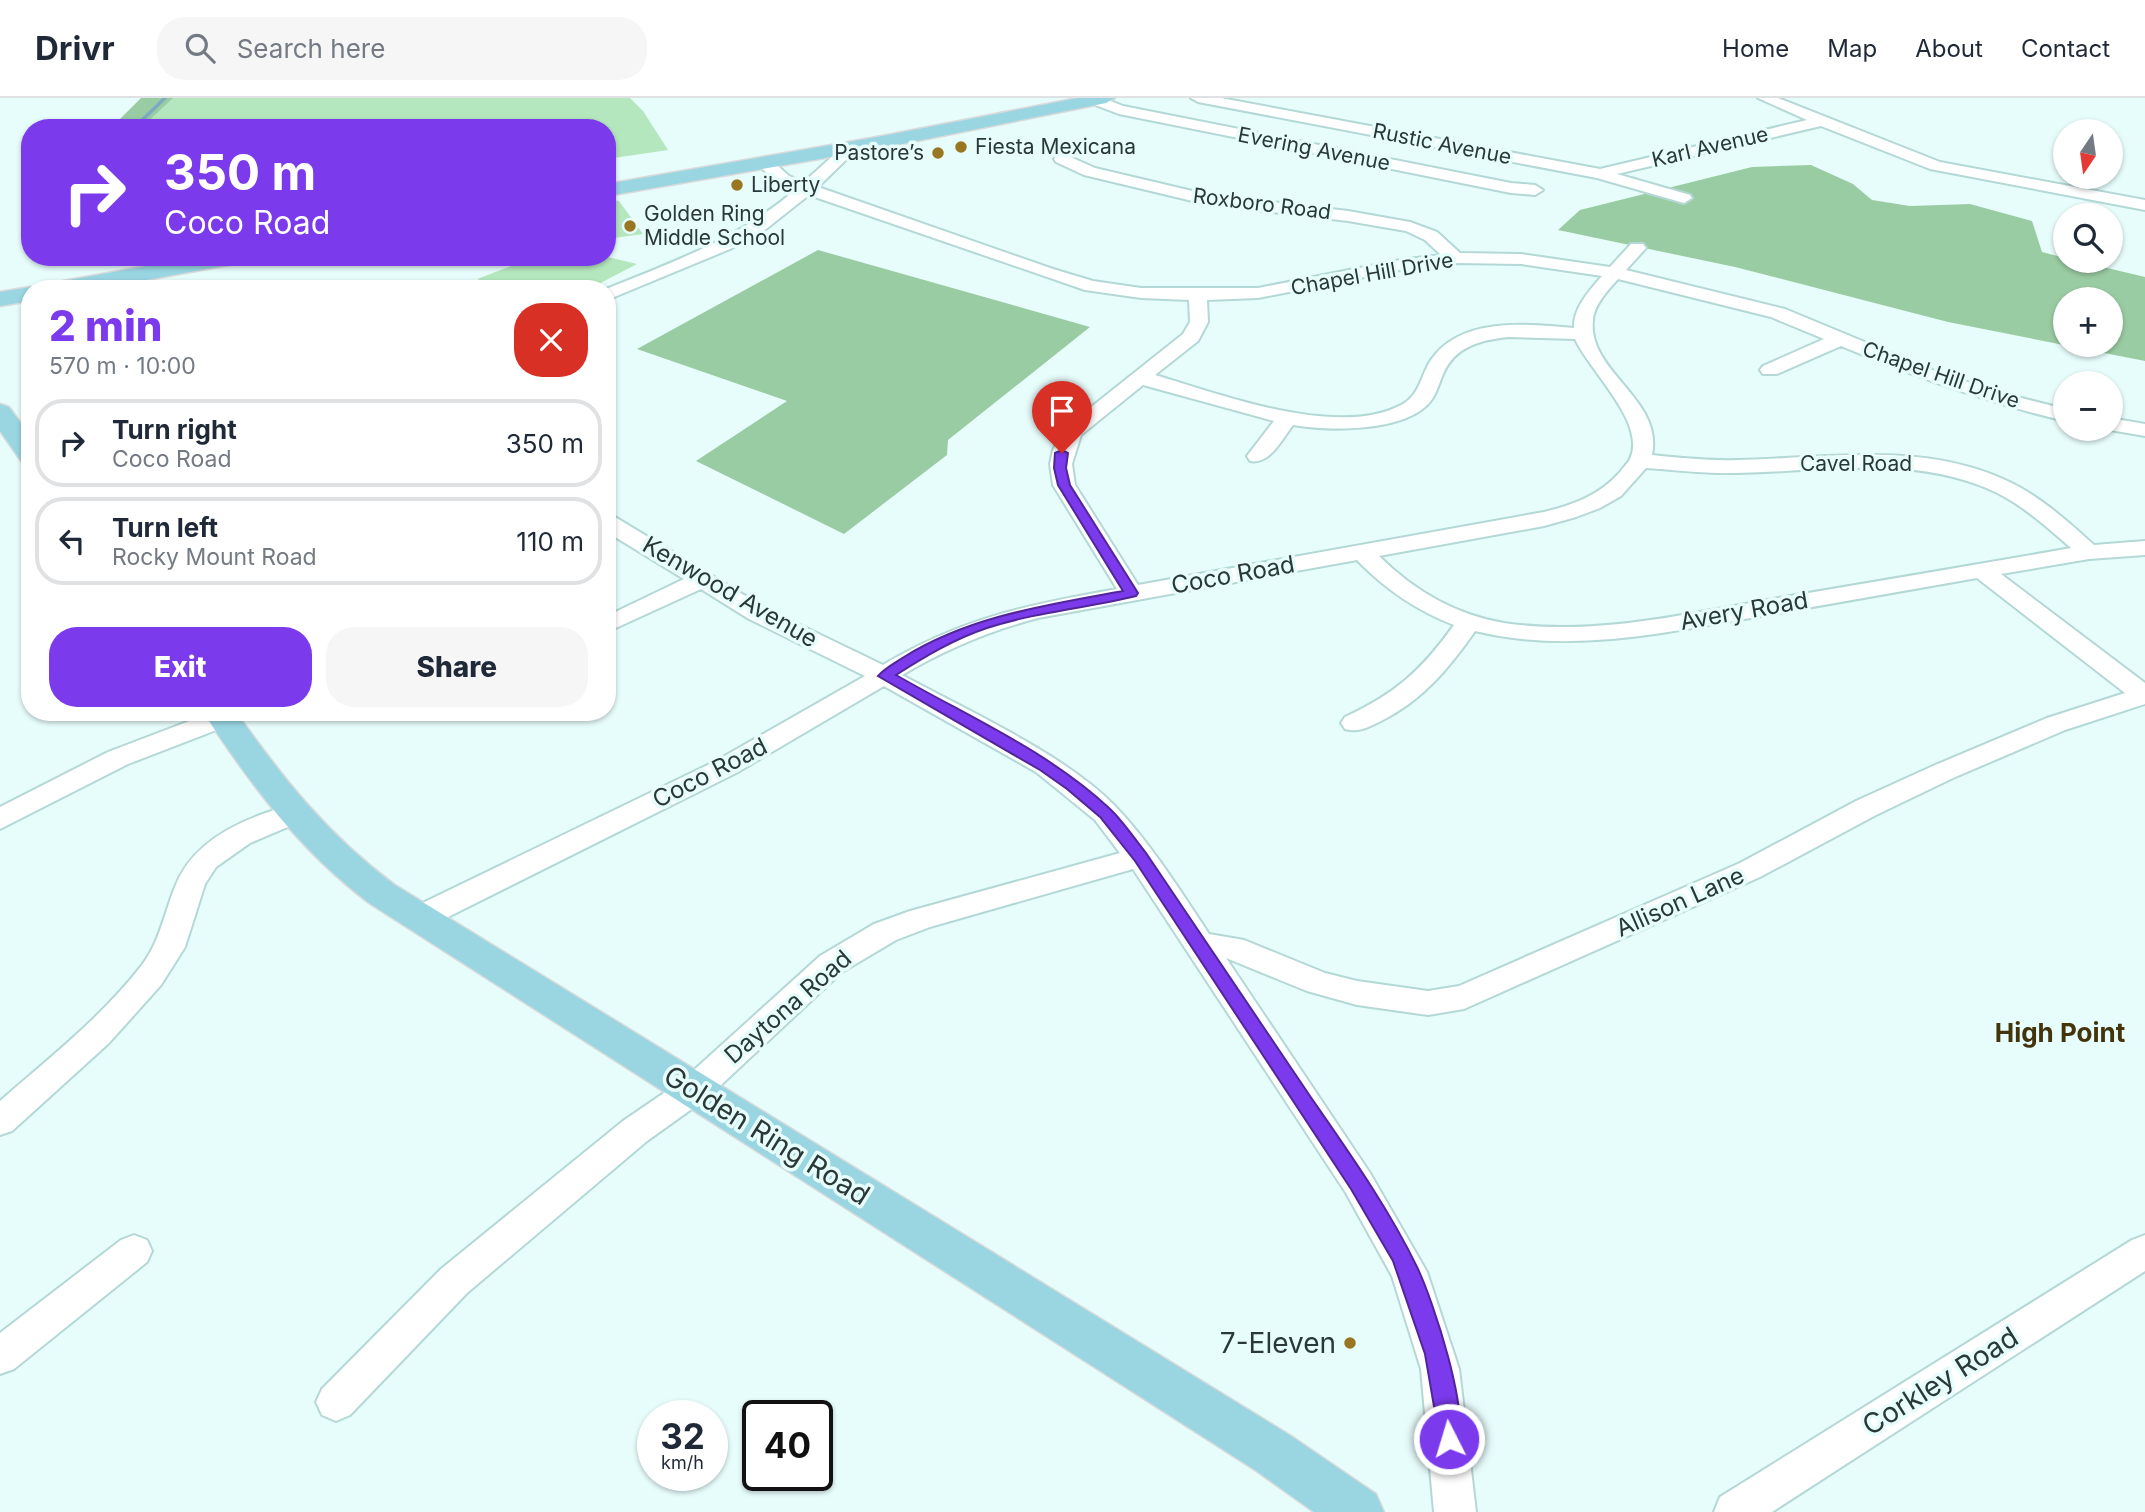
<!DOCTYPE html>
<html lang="en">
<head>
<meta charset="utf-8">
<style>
	:root { --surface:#fff; --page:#f6f6f7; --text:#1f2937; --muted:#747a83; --line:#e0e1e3; --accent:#7c3aed }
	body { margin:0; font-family:Inter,sans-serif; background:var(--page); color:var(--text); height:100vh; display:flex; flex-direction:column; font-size:26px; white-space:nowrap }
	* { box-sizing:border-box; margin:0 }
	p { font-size:23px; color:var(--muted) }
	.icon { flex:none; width:38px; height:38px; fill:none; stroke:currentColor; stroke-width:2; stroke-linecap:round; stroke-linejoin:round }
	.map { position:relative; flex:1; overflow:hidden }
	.side { position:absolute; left:21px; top:182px; width:595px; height:441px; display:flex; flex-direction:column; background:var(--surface); border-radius:28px; box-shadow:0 2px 5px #0004 }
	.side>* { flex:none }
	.top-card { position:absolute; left:21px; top:21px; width:595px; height:147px; border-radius:28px; box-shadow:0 2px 5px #0004; background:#7c3aed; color:#fff; overflow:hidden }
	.needle { width:46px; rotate:193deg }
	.fabs { position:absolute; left:2053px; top:21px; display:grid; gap:14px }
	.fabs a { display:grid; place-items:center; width:70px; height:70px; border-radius:50%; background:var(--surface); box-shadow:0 2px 5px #0004; font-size:35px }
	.speed { position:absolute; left:637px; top:1302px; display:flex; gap:14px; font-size:35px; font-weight:700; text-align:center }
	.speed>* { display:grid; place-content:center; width:91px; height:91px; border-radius:50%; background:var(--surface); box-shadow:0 2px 5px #0004; line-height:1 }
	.speed small { font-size:18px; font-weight:400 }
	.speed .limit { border:4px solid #111; border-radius:10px; background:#fff; color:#111 }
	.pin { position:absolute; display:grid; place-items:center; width:60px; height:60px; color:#fff; margin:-72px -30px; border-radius:50% 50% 50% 0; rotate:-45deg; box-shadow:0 0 7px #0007 }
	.pin .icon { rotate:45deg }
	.me { position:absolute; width:77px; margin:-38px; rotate:355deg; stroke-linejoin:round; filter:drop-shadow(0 0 5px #0008) }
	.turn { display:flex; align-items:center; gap:24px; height:147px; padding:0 28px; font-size:32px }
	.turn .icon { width:91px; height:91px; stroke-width:2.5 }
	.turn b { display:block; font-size:49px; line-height:60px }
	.round { display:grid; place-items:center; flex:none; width:74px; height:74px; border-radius:28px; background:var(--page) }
	.headline { display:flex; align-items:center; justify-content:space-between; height:119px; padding:0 28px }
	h1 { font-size:42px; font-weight:800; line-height:52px; color:var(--accent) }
	.primary-button { display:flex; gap:14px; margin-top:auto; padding:14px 28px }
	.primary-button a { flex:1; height:80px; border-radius:28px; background:var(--accent); color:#fff; font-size:28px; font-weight:800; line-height:80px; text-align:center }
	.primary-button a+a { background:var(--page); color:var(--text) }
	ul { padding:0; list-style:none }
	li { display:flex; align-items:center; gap:21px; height:88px; margin:0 14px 10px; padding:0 14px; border:4px solid var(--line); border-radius:28px }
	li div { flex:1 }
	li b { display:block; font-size:26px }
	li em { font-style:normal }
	header { display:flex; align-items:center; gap:42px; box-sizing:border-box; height:98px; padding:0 35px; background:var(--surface); border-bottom:2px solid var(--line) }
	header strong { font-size:33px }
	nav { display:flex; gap:38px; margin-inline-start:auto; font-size:24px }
	.search { width:490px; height:63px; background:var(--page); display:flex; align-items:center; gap:18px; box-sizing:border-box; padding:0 24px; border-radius:28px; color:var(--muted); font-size:26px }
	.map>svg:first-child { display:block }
	.green { fill:#b5e7be }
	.forest { fill:#9acca3; fill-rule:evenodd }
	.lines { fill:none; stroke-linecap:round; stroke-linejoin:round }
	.stream { stroke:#7caac2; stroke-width:3.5 }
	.minor-casing { stroke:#b3d8d6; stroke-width:4 }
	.major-casing { stroke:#d9dbdb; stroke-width:3 }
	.minor { fill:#fff; fill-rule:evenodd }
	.major { fill:#9ad6e2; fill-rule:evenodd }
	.route { fill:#7c3aed; stroke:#51269a; stroke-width:2 }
	.poi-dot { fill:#987720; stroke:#e7fdfc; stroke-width:2.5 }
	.labels { text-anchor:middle; stroke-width:7; stroke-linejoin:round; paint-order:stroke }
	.far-street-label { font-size:21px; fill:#2a3938; stroke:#e7fdfc }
	.far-poi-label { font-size:21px; fill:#2a3938; stroke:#e7fdfc; text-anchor:start }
	.street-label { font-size:24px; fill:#2a3938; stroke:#e7fdfc }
	.neighbourhood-label { font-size:26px; font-weight:bold; fill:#44340c; stroke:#e7fdfc }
	.near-street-label { font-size:28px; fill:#2a3938; stroke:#e7fdfc }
	.near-poi-label { font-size:28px; fill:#2a3938; stroke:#e7fdfc; text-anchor:end }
</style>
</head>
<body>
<header>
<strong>Drivr</strong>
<div class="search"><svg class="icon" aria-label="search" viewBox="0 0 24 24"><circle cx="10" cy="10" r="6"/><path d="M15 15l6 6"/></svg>Search here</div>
<nav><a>Home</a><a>Map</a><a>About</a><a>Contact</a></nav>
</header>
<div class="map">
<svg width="2145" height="1414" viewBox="0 0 2145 1414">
	<rect width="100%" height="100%" fill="#e7fdfc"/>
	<path class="green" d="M 146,0 L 630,0 L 643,13 L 668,52 L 607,61 L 607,30 L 116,30 Z
		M 607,101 L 619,103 L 643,136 L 607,141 Z
		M 553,159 L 608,159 L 637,166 L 589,191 L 506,191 L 477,181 L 519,165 Z"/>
	<path class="forest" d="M 141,0 L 173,0 L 141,30 L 111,30 Z
		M 1811,67 L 1853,86 L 1872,102 L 1910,108 L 1970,106 L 2032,123 L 2042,154 L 2065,160 L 2065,163 L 2078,163 L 2145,179 L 2145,263 L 1948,224 L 1735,169 L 1558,132 L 1580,112 L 1752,69 ZM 2065,201 L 2110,201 L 2110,247 L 2065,247 Z
		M 818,152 L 1090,229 L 948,342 L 947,357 L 844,436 L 696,363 L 787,303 L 637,251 Z"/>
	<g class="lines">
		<path class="stream" d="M 134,30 L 165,0"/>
		<defs>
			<path id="minor" d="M 1089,0 L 1103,0 L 1123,8 L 1511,85 L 1535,87 L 1543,92 L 1535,97 L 1511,95 L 1119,16 L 1090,5 Z
				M 1191,0 L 1221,0 L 1600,71 L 1807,22 L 1758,0 L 1778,0 L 1940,64 L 2145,102 L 2145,112 L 1930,71 L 1821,28 L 1617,76 L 1690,97 L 1692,100 L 1684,105 L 1597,80 L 1198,4 Z
				M 851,44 L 856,46 L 859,49 L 856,52 L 818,89 L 1053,171 L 1093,183 L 1141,190 L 1258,190 L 1400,162 L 1441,157 L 1425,142 L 1406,133 L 1348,123 L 1205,106 L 1084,77 L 1056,64 L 1054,61 L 1056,58 L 1068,58 L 1095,70 L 1205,96 L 1348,113 L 1410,124 L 1437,134 L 1460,155 L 1521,156 L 1610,169 L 1631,146 L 1643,146 L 1646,150 L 1626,172 L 1785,211 L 1937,274 L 1998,294 L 2065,311 L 2065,323 C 1986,304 1915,279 1841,248 L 1777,276 L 1763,276 L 1760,272 L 1763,268 L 1824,241 L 1771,219 L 1618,181 C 1608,192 1594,207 1593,222 C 1587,274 1664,301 1652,357 C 1681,360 1710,363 1738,362 C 1827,360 1919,344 2003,381 C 2038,396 2066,422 2094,447 L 2145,443 L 2145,457 L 2089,461 L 2001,476 L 2145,585 L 2145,606 L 2065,632 L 1953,680 L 1876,717 L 1760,779 L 1464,911 L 1428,917 L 1357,907 L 1307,893 L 1226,860 L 1370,1075 L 1427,1174 L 1459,1271 L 1476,1414 L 1434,1414 L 1421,1271 L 1392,1178 L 1346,1095 L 1133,771 L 930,829 L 896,842 L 842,874 L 707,1000 L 647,1043 L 467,1195 L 350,1317 L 336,1323 L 322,1317 L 316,1304 L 322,1291 L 441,1171 L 623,1023 L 683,982 L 820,858 L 874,826 L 910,813 L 1120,755 L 1095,722 L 1036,674 L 884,588 L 736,675 L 430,828 L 419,831 L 408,828 L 404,820 L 408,812 L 716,663 L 865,578 L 749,521 L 701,491 L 607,534 L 607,518 L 684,481 L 607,434 L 607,417 L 615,419 L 767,511 L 883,567 C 962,520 1027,507 1117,491 L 1053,387 L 1050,366 L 1053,352 L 1066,329 L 1183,236 L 1190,224 L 1189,202 L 1141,200 L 1085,192 L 809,97 L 766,131 L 730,151 L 607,202 L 606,191 C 673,164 740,140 795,92 L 777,84 L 758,67 L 756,64 L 758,61 L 770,61 L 789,78 L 804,84 L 846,46 ZM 1455,165 L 1521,166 L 1602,178 C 1590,192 1573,210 1574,230 C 1528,226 1461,218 1431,262 C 1421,277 1420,296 1403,306 C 1339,342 1220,296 1155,277 L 1198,243 L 1208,224 L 1207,202 L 1258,200 L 1400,172 ZM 1509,239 L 1575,241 C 1590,274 1647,325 1630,361 C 1628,365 1623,370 1620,374 C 1600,397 1573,407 1544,414 L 1138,487 L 1075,387 L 1072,366 L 1081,337 L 1143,287 L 1274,323 L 1247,358 L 1250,363 C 1270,367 1282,341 1293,327 C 1328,333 1396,334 1425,309 C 1435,301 1438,288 1443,276 C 1455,248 1481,242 1509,239 ZM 1646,370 C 1676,372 1706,376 1736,375 C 1820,374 1904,357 1984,389 C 2017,402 2045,427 2071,450 C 1970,468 1869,485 1767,502 C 1681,517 1592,538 1504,525 C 1456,517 1413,492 1379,458 L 1544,428 L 1576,419 L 1600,410 L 1621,398 ZM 1357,462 C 1386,492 1416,512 1454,527 C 1422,572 1395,596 1345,619 L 1341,625 L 1345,631 C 1359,635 1368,629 1381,623 C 1423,602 1449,570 1475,533 C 1569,556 1662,535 1756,519 C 1829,506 1903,493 1977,480 L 2125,595 L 2047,620 L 1933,668 L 1856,703 L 1740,765 L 1459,888 L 1428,893 L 1357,883 L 1325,875 L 1244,842 L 1209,836 C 1180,792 1151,746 1115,708 C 1063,655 968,613 902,577 C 946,551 989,533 1038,520 Z
				M 2110,320 L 2145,326 L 2145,338 L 2104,331 L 2110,331 Z
				M 213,614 L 232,614 L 236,620 L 232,626 L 128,666 L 0,731 L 0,709 L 108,654 Z
				M 292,707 L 302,709 L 306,716 L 302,723 L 250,745 L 216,769 L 205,786 L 185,849 L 161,887 L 109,945 L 12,1033 L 0,1037 L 0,1003 C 49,960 102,919 142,867 C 160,843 164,816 175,789 C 193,741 246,719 292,707 Z
				M 134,1137 L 147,1142 L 152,1153 L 147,1164 L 14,1271 L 0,1276 L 0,1235 L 121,1142 Z
				M 2145,1137 L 2145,1173 L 1772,1414 L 1714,1414 L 1720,1399 L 2132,1142 Z"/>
			<path id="major" d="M 1078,0 L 1115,0 L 1106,5 L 877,51 L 607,98 L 607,86 L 877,39 Z
				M 196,159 L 245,159 L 242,164 L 234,166 L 97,191 L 47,191 L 50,186 L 58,184 Z
				M 30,189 L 36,191 L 30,191 L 30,203 L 0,208 L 0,194 Z
				M 0,306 L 9,309 L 30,338 L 30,365 L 21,363 L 0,333 Z
				M 203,614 L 236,614 C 284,682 328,737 395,787 L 1291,1338 L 1376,1396 L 1384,1414 L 1314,1414 L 1255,1372 L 369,805 C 299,752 251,687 203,614 Z"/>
		</defs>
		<use href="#minor" class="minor-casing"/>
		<use href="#major" class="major-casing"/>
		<use href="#minor" class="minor"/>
		<use href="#major" class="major"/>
	</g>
	<path class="route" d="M 1062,352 L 1068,355 L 1066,370 L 1070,387 L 1138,495 L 1136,498 C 1087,510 1036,514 987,530 C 954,541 924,559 896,577 C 967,618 1048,653 1109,710 C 1123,723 1134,740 1146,755 C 1201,836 1256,917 1310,998 C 1348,1053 1388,1109 1417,1169 C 1433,1202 1471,1317 1457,1349 L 1449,1352 L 1441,1349 L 1425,1256 L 1393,1163 L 1351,1091 L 1135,763 L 1100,719 L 1067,691 L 1040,672 L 878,578 C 885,570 895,565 904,559 C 970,518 1047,507 1123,493 L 1058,387 L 1054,370 L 1055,355 Z"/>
	<g class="poi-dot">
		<circle cx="961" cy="49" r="7"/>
		<circle cx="938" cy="55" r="7"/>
		<circle cx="737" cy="87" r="7"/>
		<circle cx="630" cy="128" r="7"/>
		<circle cx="1350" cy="1245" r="7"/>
	</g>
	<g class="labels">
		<g class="far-street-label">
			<text transform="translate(1442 46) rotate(11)" y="7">Rustic Avenue</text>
			<text transform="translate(1710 49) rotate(-13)" y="7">Karl Avenue</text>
			<text transform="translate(1314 51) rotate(11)" y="7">Evering Avenue</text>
			<text transform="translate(1262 106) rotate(7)" y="7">Roxboro Road</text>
			<text transform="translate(1372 176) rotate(-10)" y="7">Chapel Hill Drive</text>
			<text transform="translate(1941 277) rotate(19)" y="7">Chapel Hill Drive</text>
			<text x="1856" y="373">Cavel Road</text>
		</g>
		<g class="far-poi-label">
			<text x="975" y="56">Fiesta Mexicana</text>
			<text x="924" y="62" text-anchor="end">Pastore’s</text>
			<text x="751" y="94">Liberty</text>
			<text x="644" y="123">Golden Ring<tspan x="644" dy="24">Middle School</tspan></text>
		</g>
		<g class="street-label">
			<text transform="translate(1233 477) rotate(-10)" y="8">Coco Road</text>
			<text transform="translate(730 494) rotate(30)" y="8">Kenwood Avenue</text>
			<text transform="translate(1744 513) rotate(-10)" y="8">Avery Road</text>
			<text transform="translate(710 675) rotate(-27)" y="8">Coco Road</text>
			<text transform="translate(1680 804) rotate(-24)" y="8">Allison Lane</text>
			<text transform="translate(788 909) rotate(-41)" y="8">Daytona Road</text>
		</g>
		<g class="neighbourhood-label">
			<text x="2060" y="944">High Point</text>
		</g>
		<g class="near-street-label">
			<text transform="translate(767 1037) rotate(32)" y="10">Golden Ring Road</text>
			<text transform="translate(1940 1283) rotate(-32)" y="10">Corkley Road</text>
		</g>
		<g class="near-poi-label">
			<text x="1336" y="1255">7-Eleven</text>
		</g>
	</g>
</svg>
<div class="fabs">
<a><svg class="needle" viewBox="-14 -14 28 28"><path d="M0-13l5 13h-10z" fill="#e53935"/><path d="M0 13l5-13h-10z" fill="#747a83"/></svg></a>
<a><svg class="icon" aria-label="search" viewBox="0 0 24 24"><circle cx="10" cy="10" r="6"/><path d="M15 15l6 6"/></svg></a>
<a>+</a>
<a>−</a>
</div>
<div class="speed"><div>32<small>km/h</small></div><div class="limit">40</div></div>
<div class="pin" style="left:1062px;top:355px;background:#d93025"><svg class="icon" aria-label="arrive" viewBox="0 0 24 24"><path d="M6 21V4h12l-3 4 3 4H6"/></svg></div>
<svg class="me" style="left:1449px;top:1341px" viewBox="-20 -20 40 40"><circle r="17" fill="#7c3aed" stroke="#fff" stroke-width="3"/><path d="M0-11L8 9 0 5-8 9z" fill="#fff"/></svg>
<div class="top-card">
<div class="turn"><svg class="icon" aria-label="right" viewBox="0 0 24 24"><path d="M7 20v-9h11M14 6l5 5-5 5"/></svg><div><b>350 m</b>Coco Road</div></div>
</div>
<section class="side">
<div class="headline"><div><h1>2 min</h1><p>570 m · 10:00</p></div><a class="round" style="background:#d93025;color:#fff"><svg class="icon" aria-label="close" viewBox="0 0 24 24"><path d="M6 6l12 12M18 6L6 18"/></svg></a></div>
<ul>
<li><svg class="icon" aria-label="right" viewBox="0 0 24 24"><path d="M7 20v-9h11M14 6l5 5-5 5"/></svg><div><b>Turn right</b><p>Coco Road</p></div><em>350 m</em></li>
<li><svg class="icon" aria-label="left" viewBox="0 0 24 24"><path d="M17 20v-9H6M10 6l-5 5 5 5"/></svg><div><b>Turn left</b><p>Rocky Mount Road</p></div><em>110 m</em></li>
</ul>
<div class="primary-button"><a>Exit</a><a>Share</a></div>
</section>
</div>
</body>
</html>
